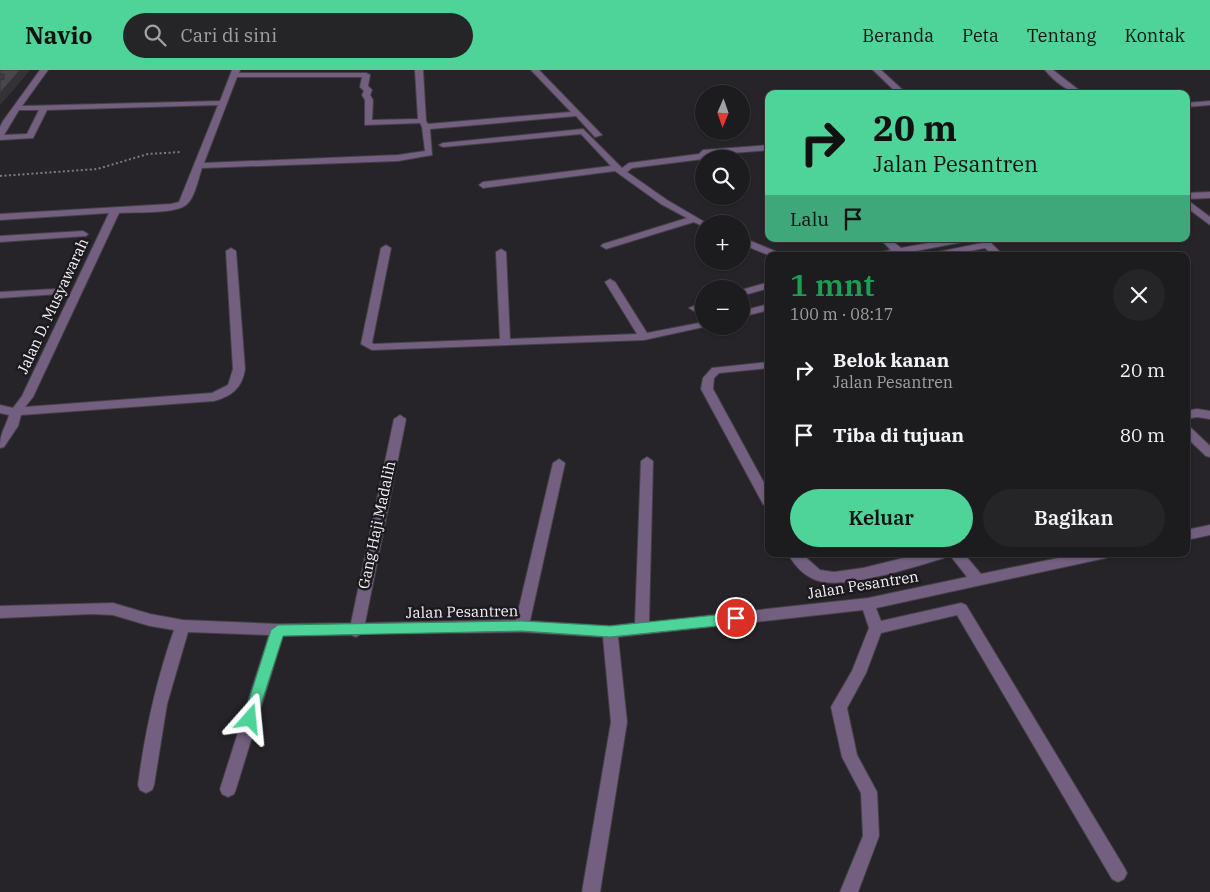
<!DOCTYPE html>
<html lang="id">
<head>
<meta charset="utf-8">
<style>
	:root { --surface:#1c1b1e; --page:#252427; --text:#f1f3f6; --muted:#a0a1a4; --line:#3a393c; --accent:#4ed399 }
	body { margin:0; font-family:"IBM Plex Serif",serif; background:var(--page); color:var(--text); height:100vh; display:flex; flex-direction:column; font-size:19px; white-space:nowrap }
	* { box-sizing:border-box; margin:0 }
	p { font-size:16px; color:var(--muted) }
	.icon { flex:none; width:28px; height:28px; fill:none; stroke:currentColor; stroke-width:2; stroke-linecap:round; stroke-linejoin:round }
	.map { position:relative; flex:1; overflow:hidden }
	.panel { position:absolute; left:765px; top:182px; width:425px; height:305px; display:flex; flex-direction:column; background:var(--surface); border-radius:10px; box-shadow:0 1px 4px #0004,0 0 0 1px var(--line) }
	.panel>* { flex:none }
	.banner { position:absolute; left:765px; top:20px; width:425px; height:152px; border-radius:10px; box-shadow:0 1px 4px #0004,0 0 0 1px var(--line); background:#4ed399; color:#111; overflow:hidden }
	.needle { width:32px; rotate:182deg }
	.fabs { position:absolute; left:695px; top:15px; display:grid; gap:10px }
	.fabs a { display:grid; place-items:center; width:55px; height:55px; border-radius:50%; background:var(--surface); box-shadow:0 1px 4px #0004,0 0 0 1px var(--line); font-size:25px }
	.pin { position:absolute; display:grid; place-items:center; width:42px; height:42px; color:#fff; margin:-21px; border:2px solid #fff; border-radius:50%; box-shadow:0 1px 5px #0007 }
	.me { position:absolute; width:55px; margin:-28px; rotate:18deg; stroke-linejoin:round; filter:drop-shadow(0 0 4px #0008) }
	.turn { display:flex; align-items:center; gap:18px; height:105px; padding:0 25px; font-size:22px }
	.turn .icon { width:65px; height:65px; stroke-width:2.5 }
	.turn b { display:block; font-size:35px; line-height:42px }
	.then { display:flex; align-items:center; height:48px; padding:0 25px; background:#0003; gap:10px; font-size:19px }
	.round { display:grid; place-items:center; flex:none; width:52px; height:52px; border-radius:26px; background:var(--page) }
	.headline { display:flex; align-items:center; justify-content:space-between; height:85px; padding:0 25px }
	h1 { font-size:30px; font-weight:600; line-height:38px; color:#1e9e55 }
	.cta { display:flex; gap:10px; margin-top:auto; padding:10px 25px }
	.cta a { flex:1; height:58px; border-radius:30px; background:var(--accent); color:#111; font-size:20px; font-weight:600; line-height:58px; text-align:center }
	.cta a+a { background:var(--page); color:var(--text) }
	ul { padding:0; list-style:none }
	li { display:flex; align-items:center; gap:15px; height:65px; padding:0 25px }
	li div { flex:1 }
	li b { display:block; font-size:19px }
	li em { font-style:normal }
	header { display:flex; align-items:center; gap:30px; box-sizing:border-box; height:70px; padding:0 25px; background:var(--accent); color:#111 }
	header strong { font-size:24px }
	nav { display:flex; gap:28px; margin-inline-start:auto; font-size:18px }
	.search { width:350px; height:45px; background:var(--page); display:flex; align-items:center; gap:12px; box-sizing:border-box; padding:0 18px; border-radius:28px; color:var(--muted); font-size:19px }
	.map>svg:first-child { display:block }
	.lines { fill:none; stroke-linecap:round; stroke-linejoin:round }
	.minor-casing { stroke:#434145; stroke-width:2 }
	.path { stroke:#7d7b7f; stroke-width:2; stroke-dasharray:2 2.5; stroke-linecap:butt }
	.minor { fill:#735f80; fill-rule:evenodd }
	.wall { fill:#403d41 }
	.shaded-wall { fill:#343235 }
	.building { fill:#4a474c; stroke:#343235 }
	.route { fill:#4ed399; stroke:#338963 }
	.labels { text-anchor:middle; stroke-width:5; stroke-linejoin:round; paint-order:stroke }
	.street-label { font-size:15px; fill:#f5f3f6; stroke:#1d1a1f }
</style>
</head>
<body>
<header>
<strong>Navio</strong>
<div class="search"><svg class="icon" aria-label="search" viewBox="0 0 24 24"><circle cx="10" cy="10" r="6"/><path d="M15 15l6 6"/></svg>Cari di sini</div>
<nav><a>Beranda</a><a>Peta</a><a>Tentang</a><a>Kontak</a></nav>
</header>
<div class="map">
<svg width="1210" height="822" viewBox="0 0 1210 822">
	<rect width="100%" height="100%" fill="#262428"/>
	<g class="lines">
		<defs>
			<path id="minor" d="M 40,0 L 48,0 L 22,36 L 220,31 L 232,0 L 240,0 L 239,3 L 366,3 L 370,5 L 368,16 L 372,20 L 370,25 L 373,30 L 372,50 L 418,49 L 415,0 L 423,0 L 426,51 L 428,54 L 571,42 L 531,0 L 539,0 L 602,65 L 595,67 L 576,46 L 430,59 L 432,85 L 398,91 L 202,98 C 198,109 195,128 186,135 C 175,144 134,142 119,143 L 33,327 L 25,337 L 212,323 L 228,315 L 233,299 L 226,181 L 231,178 L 236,181 L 245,299 C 242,318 232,326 214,331 L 21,345 L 18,356 L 4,377 L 0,378 C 0,362 5,359 9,345 L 0,343 L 0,335 L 13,338 L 22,326 L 109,143 L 0,150 L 0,144 L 171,134 L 179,132 L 218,35 L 47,40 L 33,68 L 0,70 L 0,57 L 3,51 ZM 237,7 L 362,7 L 360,17 L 364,21 L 362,25 L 365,30 L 365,55 L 420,53 L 422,57 L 425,81 L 398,85 L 204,93 ZM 19,40 L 39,40 L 27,64 L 4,65 Z
				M 873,0 L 881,0 L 907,24 L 898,24 Z
				M 1045,0 L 1053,0 L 1084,24 C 1070,24 1054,11 1045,0 Z
				M 1210,31 L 1210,35 L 1186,37 L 1186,33 Z
				M 583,59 L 622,98 L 629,93 L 699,84 L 703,80 L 769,75 L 769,80 L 707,85 L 703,89 L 632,98 L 627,102 L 667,130 L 708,154 L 704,154 L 704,157 L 694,152 L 606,179 L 601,176 L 603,174 L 687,148 L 661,134 L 615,101 L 483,118 L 479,115 L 483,112 L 611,96 L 581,64 L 443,77 L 439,75 L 443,73 Z
				M 1210,122 L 1210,128 L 1186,129 L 1186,123 Z
				M 1186,129 L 1210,147 L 1210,155 L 1186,137 Z
				M 83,161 L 88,164 L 86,166 L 0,172 L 0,166 Z
				M 741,167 L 782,184 L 784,186 L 771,186 L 741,174 Z
				M 880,169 L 890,169 L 901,178 L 950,169 L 968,169 L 963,172 L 889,186 L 870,186 L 872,184 L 891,180 Z
				M 981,169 L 991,169 L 992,174 L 1004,186 L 994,186 L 985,178 L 946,186 L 928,186 L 933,183 L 982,173 Z
				M 386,175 L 391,178 L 372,273 L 374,274 L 500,269 L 496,182 L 501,179 L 506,182 L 510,269 L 637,264 L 605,212 L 610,209 L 615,212 L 647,263 L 704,252 L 704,256 L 708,256 L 644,270 L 372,280 L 361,274 L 381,178 Z
				M 769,212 L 769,218 L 741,226 L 741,220 Z
				M 55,219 L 60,222 L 59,224 L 0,228 L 0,222 Z
				M 704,232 L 704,238 L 694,241 L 689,238 Z
				M 769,234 L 769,240 L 741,247 L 741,241 Z
				M 769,292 L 769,298 L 719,303 L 714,308 L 713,319 L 769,422 L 769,439 L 763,434 L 701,319 L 703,308 L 712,298 Z
				M 1197,339 L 1210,341 L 1210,349 L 1197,347 L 1186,349 L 1186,341 Z
				M 400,345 L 406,349 L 365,553 L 516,550 L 553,393 L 559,389 L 565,393 L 530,551 L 610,556 L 635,553 L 641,391 L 647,387 L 653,391 L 649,552 L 868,528 L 967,507 L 949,484 L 964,484 L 981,504 L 1078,484 L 1108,484 L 1106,488 L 1101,489 L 876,538 L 881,551 L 961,533 L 966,535 L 1124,797 L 1127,803 L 1124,809 L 1118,812 L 1112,809 L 957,545 L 881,563 L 866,603 L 847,638 L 857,685 L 877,722 L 879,766 L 858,822 L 840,822 L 863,766 L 861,723 L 842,687 L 831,637 L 852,601 L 869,558 L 863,540 L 618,567 L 627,652 L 600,822 L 582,822 L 611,652 L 603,567 L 522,562 L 361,564 L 356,567 L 351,565 L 283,566 L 236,719 L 234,724 L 228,727 L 222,724 L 220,719 L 269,565 L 188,562 L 167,634 L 154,715 L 152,720 L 146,723 L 140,720 L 138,715 C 145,662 156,611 174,560 L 150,556 L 113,545 L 92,544 L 0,548 L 0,536 L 113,533 L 150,544 L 183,550 L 278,554 L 351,553 L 394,349 Z
				M 1186,356 L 1190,357 L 1210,376 L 1210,387 L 1206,386 L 1186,367 Z
				M 1210,455 L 1210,465 L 1186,470 L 1186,460 Z
				M 788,484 L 802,484 L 820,500 L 834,502 L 863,498 L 920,484 L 946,484 L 944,488 C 915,497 851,517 823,512 C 807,509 796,498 788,484 Z"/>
		</defs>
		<use href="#minor" class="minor-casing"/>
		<path class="path" d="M 0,106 L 97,99 L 148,84 L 181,82"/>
		<use href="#minor" class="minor"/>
	</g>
	<path class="wall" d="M 0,0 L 28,0 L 29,1 L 0,35 Z"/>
	<path class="shaded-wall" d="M 20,0 L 28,0 L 29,1 L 0,35 L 0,23 Z"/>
	<path class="building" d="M 0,0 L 20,0 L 0,23 L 0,10 L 4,9 L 4,4 L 0,4 Z"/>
	<path class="route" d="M 736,543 L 742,548 L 736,554 L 610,567 L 522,561 L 283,566 L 255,653 L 250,655 L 245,653 L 243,649 L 271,560 L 278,555 L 522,551 L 610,556 Z"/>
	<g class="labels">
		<g class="street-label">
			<text transform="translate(53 236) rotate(-65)" y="5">Jalan D. Musyawarah</text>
			<text transform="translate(377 455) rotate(-78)" y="5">Gang Haji Madalih</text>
			<text transform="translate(863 515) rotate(-9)" y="5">Jalan Pesantren</text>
			<text transform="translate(462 542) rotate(-1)" y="5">Jalan Pesantren</text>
		</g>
	</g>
</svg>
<div class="fabs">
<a><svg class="needle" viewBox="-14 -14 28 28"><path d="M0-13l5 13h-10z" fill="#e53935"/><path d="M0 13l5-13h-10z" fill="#a0a1a4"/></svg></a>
<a><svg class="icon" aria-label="search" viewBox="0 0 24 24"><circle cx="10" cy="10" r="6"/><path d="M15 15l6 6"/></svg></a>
<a>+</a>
<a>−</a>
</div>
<div class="pin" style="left:736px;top:548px;background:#d93025"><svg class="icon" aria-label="arrive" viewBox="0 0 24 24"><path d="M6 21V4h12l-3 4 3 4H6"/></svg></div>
<svg class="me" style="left:250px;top:649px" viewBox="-20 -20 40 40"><path d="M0-17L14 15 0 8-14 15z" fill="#4ed399" stroke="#fff" stroke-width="4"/></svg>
<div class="banner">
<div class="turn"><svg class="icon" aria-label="right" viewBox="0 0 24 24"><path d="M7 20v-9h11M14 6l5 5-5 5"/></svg><div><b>20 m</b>Jalan Pesantren</div></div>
<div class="then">Lalu<svg class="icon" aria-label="arrive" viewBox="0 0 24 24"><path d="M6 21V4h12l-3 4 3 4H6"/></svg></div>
</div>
<section class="panel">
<div class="headline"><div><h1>1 mnt</h1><p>100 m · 08:17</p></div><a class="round"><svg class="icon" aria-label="close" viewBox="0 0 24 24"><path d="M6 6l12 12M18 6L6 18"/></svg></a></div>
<ul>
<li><svg class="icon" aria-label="right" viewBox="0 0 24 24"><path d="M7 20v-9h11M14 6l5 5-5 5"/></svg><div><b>Belok kanan</b><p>Jalan Pesantren</p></div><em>20 m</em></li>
<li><svg class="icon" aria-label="arrive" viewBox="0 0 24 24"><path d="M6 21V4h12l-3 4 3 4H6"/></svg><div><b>Tiba di tujuan</b></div><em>80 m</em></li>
</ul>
<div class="cta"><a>Keluar</a><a>Bagikan</a></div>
</section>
</div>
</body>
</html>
